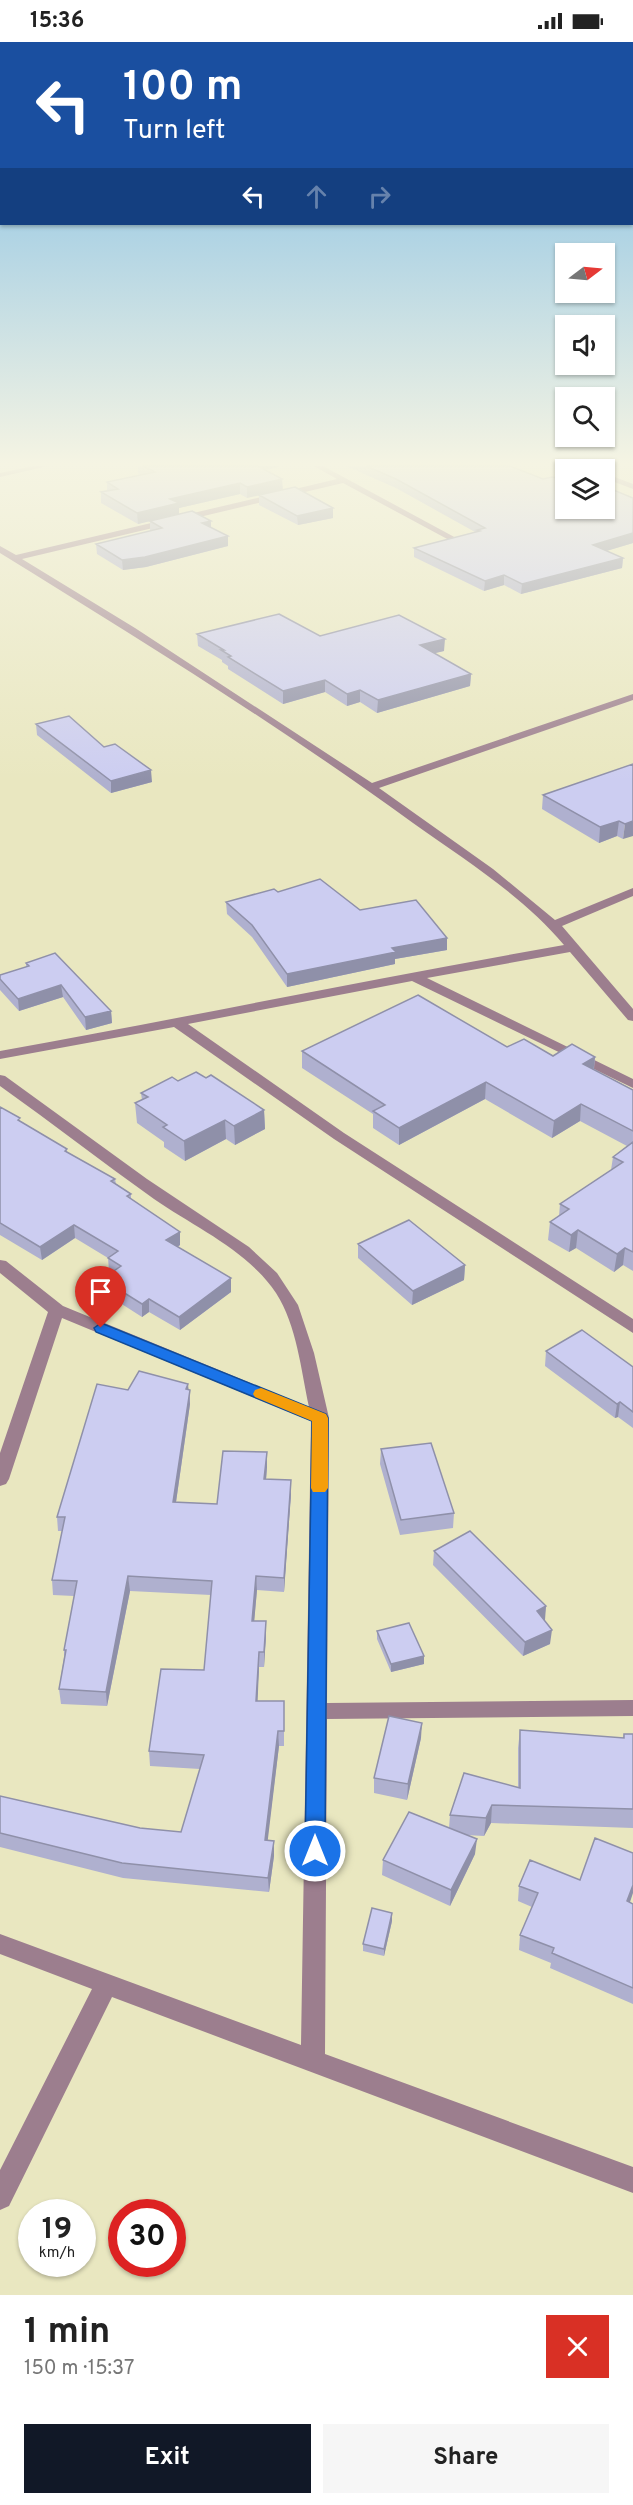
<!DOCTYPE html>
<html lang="en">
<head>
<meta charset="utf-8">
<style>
	:root { --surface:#fff; --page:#f6f6f6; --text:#222; --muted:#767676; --accent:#111827 }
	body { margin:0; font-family:Overpass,sans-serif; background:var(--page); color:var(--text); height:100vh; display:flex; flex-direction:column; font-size:22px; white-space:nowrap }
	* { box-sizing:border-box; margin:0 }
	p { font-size:20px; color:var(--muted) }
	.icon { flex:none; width:33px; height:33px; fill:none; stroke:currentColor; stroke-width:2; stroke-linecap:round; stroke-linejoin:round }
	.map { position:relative; height:2253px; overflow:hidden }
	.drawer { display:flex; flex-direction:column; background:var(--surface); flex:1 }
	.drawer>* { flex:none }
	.hud { position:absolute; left:0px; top:0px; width:633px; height:183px; box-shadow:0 2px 4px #0004; background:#1a4fa0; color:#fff; overflow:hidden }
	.needle { width:39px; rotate:74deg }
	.fabs { position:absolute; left:555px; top:201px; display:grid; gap:12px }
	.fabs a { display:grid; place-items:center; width:60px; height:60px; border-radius:0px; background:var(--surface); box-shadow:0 2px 4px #0004; font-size:30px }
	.speed { position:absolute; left:18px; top:2157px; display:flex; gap:12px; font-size:30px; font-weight:700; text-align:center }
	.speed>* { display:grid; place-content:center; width:78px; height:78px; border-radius:50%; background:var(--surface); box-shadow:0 2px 4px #0004; line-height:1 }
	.speed small { font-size:15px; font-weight:400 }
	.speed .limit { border:9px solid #d22; background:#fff; color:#111 }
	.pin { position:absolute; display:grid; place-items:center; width:51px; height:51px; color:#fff; margin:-62px -26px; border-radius:50% 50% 50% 0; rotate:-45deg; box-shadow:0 0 6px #0007 }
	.pin .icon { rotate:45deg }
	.me { position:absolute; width:66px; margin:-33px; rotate:0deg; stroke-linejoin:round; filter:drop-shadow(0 0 4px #0008) }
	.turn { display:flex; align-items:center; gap:21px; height:126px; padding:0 24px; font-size:27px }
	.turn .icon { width:78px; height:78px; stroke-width:2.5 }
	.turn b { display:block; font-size:42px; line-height:51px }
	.lanes { display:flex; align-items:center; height:57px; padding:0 24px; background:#0003; justify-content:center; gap:30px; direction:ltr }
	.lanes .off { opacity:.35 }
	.round { display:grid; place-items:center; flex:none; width:63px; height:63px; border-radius:0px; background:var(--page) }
	.headline { display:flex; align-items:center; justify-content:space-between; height:102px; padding:0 24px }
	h1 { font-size:36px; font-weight:700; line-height:45px }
	.primary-button { display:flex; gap:12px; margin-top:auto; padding:12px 24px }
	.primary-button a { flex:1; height:69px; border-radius:0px; background:var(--accent); color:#fff; font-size:24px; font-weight:700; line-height:69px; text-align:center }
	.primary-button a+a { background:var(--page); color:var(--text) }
	.status { display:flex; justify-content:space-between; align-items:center; height:42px; padding:0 30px; background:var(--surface); direction:ltr }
	.status svg { height:16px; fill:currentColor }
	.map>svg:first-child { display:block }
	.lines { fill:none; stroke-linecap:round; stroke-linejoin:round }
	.minor { fill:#9c7e8e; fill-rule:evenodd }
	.wall { fill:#afb0cf }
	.shaded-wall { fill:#8f90a9 }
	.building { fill:#cccdf1; stroke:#8f90a9; stroke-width:1.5 }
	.route { fill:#1a73e8; stroke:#114b97; stroke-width:1.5 }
	.slow { fill:#f59e0b }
</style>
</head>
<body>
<div class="status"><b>15:36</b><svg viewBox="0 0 49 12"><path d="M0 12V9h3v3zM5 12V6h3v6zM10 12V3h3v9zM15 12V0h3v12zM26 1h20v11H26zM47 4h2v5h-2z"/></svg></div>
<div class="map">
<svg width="633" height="2253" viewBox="0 0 633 2253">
	<rect width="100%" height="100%" fill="#e9e7c0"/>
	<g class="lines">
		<path class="minor" d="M 34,424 L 48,424 L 0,435 L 0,431 Z
			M 314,424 L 323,424 L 458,497 L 451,499 L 343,441 L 22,517 L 135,586 L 372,741 L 633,652 L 633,658 L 379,746 L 493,827 L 555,878 L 633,846 L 633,854 L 562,884 L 633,967 L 633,979 L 628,978 L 570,910 L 427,936 L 633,1037 L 633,1046 L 412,939 L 188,982 L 344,1091 L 633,1277 L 633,1291 L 334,1097 L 174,985 L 0,1017 L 0,1009 C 189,975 376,936 564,903 C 523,854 465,818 413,781 C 280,684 139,597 0,511 L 0,504 L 16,513 L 337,437 Z
			M 579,424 L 589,424 L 596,428 L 584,428 Z
			M 604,431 L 633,442 L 633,447 L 604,436 Z
			M 0,1033 L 5,1034 L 147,1137 L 249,1205 L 277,1231 L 298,1263 L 314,1311 L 329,1376 L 327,1661 L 633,1658 L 633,1674 L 327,1677 L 325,2012 L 633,2125 L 633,2151 L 112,1955 L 9,2164 L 0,2168 L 0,2128 L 92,1947 L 0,1912 L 0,1892 L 301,2003 L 311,1379 L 62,1276 L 9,1437 L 6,1442 L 0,1444 L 0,1411 L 48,1270 L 0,1231 L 0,1218 L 6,1219 L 63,1264 L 309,1365 C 301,1328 297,1284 276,1251 C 247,1208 196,1186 154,1157 C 102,1120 52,1081 0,1044 Z"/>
	</g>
	<path class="wall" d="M 138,424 L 278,424 L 278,425 L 266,428 L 247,456 L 240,452 L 179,466 L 179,472 L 138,482 L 101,461 L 101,450 L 107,449 L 107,440 L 141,433 L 138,431 Z
		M 346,424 L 510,424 L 543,437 L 633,456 L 633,501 L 606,509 L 623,516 L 622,526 L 521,552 L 504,543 L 484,549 L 414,515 L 414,506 L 475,490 L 396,446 Z
		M 259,453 L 333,476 L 298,483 L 259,463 Z
		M 150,479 L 211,486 L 228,494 L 228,504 L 146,525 L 123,528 L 97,512 L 96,502 L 150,489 Z
		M 197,592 L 320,594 L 444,609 L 434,611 L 471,632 L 470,644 L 377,671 L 360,660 L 347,664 L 325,650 L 283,662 L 228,627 L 228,624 L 222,620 L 222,618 L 198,604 Z
		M 36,682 L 104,705 L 152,740 L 111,751 L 37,693 Z
		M 633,722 L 623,797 L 617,794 L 599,801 L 542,767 L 543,753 Z
		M 278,850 L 360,868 L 447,896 L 447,908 L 395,917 L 395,922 L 287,945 L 252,895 L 227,872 L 226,860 Z
		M 26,921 L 111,969 L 112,981 L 86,988 L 63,955 L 19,969 L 0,948 L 0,933 L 26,925 Z
		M 507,1005 L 553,1014 L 595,1015 L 594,1027 L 633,1048 L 633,1229 L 623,1223 L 614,1230 L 576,1206 L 569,1210 L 548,1198 L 550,1180 L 559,1174 L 560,1162 L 611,1128 L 613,1115 L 627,1104 L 580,1079 L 552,1096 L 485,1057 L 399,1103 L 373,1086 L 373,1072 L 302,1026 L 302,1009 Z
		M 206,1036 L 264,1068 L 265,1087 L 235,1103 L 226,1097 L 185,1119 L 164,1105 L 164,1100 L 137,1081 L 135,1061 L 142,1058 L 141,1051 L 178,1039 Z
		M 0,1065 L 20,1079 L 67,1107 L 67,1110 L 115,1137 L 116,1142 L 131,1152 L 131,1157 L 180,1203 L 178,1205 L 231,1250 L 180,1288 L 149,1270 L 142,1275 L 103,1250 L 102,1237 L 111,1231 L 109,1229 L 108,1216 L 75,1196 L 42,1218 L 0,1193 Z
		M 358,1202 L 465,1223 L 464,1238 L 412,1263 L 358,1216 Z
		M 546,1309 L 633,1325 L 633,1386 L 618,1375 L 615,1376 L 545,1324 Z
		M 128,1348 L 190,1348 L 190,1362 L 176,1460 L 217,1462 L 267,1410 L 267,1425 L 266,1437 L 291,1452 L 284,1550 L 257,1548 L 254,1579 L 266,1593 L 264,1625 L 259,1625 L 257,1659 L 284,1659 L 284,1704 L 279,1704 L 267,1799 L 274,1814 L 269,1850 L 123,1836 L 0,1805 L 0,1754 L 140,1786 L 181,1790 L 200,1727 L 150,1724 L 149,1709 L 204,1628 L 211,1553 L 130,1549 L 107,1664 L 61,1662 L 59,1647 L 64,1615 L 64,1608 L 74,1554 L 53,1553 L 52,1538 L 62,1489 L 58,1489 L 57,1475 Z
		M 381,1407 L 454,1471 L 453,1486 L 400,1493 L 380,1422 Z
		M 434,1509 L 546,1564 L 544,1578 L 550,1602 L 523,1614 L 433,1523 Z
		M 377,1589 L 424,1614 L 424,1622 L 391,1630 L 377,1597 Z
		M 520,1688 L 623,1696 L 624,1692 L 633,1692 L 633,1786 L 491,1781 L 484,1794 L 466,1793 L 475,1812 L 450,1864 L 382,1833 L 383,1818 L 449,1786 L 450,1773 L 518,1746 L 518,1706 Z
		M 421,1696 L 407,1758 L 374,1751 L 374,1736 Z
		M 519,1844 L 630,1860 L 633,1862 L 633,1962 L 550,1926 L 551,1921 L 519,1908 L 520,1893 L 532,1865 L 518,1859 Z
		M 392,1879 L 384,1914 L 363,1909 L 363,1902 Z"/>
	<path class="shaded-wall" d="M 251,424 L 278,424 L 278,425 L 252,430 Z
		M 282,437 L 283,448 L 247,456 L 247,445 Z
		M 240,441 L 240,452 L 179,466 L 179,472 L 138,482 L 137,471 L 170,457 Z
		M 333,466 L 333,476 L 298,483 L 297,474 Z
		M 211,479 L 211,488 L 202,481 Z
		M 633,491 L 633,501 L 593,513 L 593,503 Z
		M 228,494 L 228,504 L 146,525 L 123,528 L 122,518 Z
		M 623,516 L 622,526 L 521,552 L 522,542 Z
		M 504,533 L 504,543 L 484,549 L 485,539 Z
		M 445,597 L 444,609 L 419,615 L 420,603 Z
		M 471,632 L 470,644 L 377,671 L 378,658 Z
		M 325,638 L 325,650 L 283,662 L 283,649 Z
		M 360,648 L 360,660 L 347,664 L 347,652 Z
		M 151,728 L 152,740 L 111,751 L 111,739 Z
		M 619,779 L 617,794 L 599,801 L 600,785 Z
		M 633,779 L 633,794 L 623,797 L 625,782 Z
		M 447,896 L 447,908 L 395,917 L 395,922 L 287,945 L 287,932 L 392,906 Z
		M 61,943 L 63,955 L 19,969 L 18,957 Z
		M 111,969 L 112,981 L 86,988 L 85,975 Z
		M 595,1015 L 593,1032 L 583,1022 Z
		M 486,1040 L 485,1057 L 399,1103 L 399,1086 Z
		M 581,1062 L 580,1079 L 552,1096 L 554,1079 Z
		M 264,1068 L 265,1087 L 235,1103 L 234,1084 Z
		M 225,1078 L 226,1097 L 185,1119 L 184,1099 Z
		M 74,1183 L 75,1196 L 42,1218 L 40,1205 Z
		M 578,1188 L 576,1206 L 569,1210 L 571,1193 Z
		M 180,1190 L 180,1203 L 167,1211 L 166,1198 Z
		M 625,1206 L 623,1223 L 614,1230 L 617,1212 Z
		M 465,1223 L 464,1238 L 412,1263 L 413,1249 Z
		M 231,1236 L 231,1250 L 180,1288 L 179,1275 Z
		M 149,1257 L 149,1270 L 142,1275 L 142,1262 Z
		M 188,1342 L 190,1362 L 174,1474 L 173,1460 L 186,1347 Z
		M 620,1360 L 618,1375 L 615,1376 L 617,1362 Z
		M 267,1410 L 267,1425 L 265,1451 L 264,1437 Z
		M 291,1438 L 291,1452 L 284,1550 L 284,1536 Z
		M 128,1534 L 130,1549 L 107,1664 L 106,1650 Z
		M 256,1534 L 257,1548 L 253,1593 L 252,1579 Z
		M 546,1564 L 545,1578 L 536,1583 L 537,1569 Z
		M 266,1579 L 266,1593 L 264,1625 L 264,1610 Z
		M 552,1588 L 550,1602 L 523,1614 L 525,1600 Z
		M 259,1610 L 259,1625 L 257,1674 L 256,1659 Z
		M 424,1614 L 424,1622 L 391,1630 L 391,1622 Z
		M 422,1681 L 421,1696 L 407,1758 L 408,1742 Z
		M 278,1689 L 279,1704 L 266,1813 L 265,1798 Z
		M 492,1763 L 491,1781 L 484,1794 L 486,1776 Z
		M 477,1797 L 475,1812 L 450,1864 L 451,1848 Z
		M 274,1799 L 274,1814 L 269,1850 L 268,1836 Z
		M 633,1843 L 633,1851 L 625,1875 L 627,1859 Z
		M 392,1871 L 392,1879 L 384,1914 L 384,1907 Z"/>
	<path class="building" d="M 143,424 L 258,424 L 282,437 L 247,445 L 240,441 L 170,457 L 179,461 L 137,471 L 101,450 L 118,447 L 107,440 L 155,430 Z
		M 366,424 L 510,424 L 543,437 L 552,435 L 566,438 L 566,466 L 604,466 L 604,444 L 633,456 L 633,491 L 593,503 L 623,516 L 522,542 L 504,533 L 485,539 L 414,506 L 480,489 L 477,488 L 485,486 L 396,437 Z
		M 295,445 L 333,466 L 297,474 L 259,453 Z
		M 192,469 L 211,479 L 202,481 L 228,494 L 145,515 L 122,518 L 96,502 L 162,486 L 150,479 Z
		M 279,572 L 320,594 L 399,573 L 445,597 L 420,603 L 471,632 L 378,658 L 360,648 L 347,652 L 325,638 L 283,649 L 228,615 L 231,614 L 221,608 L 224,608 L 197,592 Z
		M 69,674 L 104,705 L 115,702 L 151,728 L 111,739 L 36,682 Z
		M 633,722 L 633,779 L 625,782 L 619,779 L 600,785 L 543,753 Z
		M 320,837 L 360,868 L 416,858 L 447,896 L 392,906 L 396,910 L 287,932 L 252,883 L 226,860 L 274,847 L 278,850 Z
		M 55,911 L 111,969 L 85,975 L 61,943 L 18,957 L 0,937 L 0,933 L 29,924 L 26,921 Z
		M 418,953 L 507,1005 L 524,997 L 553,1014 L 572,1002 L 595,1015 L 583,1022 L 633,1048 L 633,1089 L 581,1062 L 554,1079 L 486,1040 L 399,1086 L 373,1069 L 385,1063 L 302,1009 Z
		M 196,1030 L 206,1036 L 211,1033 L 264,1068 L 234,1084 L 225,1078 L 184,1099 L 163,1085 L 167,1083 L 135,1061 L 148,1055 L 141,1051 L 172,1035 L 178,1039 Z
		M 0,1065 L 20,1076 L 18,1078 L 67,1107 L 65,1109 L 115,1137 L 111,1139 L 131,1152 L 127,1154 L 180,1190 L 166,1198 L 231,1236 L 179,1275 L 149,1257 L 142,1262 L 102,1237 L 121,1224 L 108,1216 L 118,1209 L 74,1183 L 40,1205 L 0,1181 Z
		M 633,1100 L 633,1210 L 625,1206 L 617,1212 L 578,1188 L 571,1193 L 550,1180 L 569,1167 L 560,1162 L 623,1120 L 613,1115 Z
		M 409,1178 L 465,1223 L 413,1249 L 358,1202 Z
		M 582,1288 L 633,1325 L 633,1370 L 620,1360 L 617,1362 L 546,1309 Z
		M 139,1329 L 188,1342 L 186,1347 L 190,1348 L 173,1460 L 217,1462 L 223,1409 L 267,1410 L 264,1437 L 291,1438 L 284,1536 L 256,1534 L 252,1579 L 266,1579 L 264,1610 L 259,1610 L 256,1659 L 284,1659 L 284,1689 L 278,1689 L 265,1798 L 274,1799 L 268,1836 L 122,1821 L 0,1791 L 0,1754 L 140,1786 L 181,1790 L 204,1713 L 149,1709 L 161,1627 L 204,1628 L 212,1539 L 128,1534 L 106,1650 L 59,1647 L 66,1608 L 64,1608 L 77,1539 L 52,1538 L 65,1475 L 57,1475 L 97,1342 L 128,1348 Z
		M 431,1401 L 454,1471 L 401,1478 L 381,1407 Z
		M 470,1489 L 546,1564 L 537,1569 L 552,1588 L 525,1600 L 434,1509 Z
		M 409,1581 L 424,1614 L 391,1622 L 377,1589 Z
		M 389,1674 L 422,1681 L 408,1742 L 374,1736 Z
		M 520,1688 L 624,1696 L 624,1692 L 633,1692 L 633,1767 L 492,1763 L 486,1776 L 450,1773 L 464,1731 L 520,1746 Z
		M 409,1770 L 477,1797 L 451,1848 L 383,1818 Z
		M 595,1796 L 633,1811 L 633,1843 L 627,1859 L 633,1862 L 633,1946 L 552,1911 L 554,1906 L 520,1893 L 538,1851 L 519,1844 L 530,1818 L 580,1838 Z
		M 372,1866 L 392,1871 L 384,1907 L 363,1902 Z"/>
	<linearGradient id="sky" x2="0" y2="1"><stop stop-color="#76b9e5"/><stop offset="0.57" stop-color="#f5f4e3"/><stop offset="1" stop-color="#f5f4e3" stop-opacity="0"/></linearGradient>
	<rect width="633" height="739" fill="url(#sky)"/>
	<path class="route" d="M 101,1281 L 326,1372 L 328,1376 L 325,1809 L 322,1815 L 315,1818 L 308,1815 L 305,1809 L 312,1379 L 96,1290 L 94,1286 Z"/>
	<path class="slow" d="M 261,1346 L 326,1372 L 328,1376 L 328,1446 L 325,1450 L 313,1450 L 311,1446 L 312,1379 L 255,1355 L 253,1352 L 255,1348 Z"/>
</svg>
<div class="fabs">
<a><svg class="needle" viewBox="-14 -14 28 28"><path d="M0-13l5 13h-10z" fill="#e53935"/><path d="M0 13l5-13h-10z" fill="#767676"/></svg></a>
<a><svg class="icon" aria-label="sound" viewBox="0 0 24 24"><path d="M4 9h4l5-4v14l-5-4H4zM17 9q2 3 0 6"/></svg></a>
<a><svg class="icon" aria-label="search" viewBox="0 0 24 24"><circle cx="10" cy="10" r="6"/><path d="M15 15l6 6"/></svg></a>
<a><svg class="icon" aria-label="layers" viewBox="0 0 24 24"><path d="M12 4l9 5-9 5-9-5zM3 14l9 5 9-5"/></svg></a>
</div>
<div class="speed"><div>19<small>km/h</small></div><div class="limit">30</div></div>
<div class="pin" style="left:101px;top:1286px;background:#d93025"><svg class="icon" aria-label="arrive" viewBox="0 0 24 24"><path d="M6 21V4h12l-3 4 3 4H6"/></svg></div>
<svg class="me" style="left:315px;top:1809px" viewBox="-20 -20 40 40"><circle r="17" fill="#1a73e8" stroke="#fff" stroke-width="3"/><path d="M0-11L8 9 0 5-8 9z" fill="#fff"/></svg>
<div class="hud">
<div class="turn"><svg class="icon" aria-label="left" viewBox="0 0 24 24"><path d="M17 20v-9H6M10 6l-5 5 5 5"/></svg><div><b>100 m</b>Turn left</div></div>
<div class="lanes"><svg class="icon" aria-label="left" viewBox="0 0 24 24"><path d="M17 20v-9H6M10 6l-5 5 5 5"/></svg><svg class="icon off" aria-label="ahead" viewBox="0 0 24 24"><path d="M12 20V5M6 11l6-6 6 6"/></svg><svg class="icon off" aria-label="right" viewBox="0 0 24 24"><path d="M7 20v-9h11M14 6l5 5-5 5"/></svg></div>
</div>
</div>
<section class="drawer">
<div class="headline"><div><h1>1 min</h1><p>150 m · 15:37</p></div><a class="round" style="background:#d93025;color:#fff"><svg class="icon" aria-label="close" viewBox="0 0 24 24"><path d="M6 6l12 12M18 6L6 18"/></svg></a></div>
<div class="primary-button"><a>Exit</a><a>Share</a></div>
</section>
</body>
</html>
